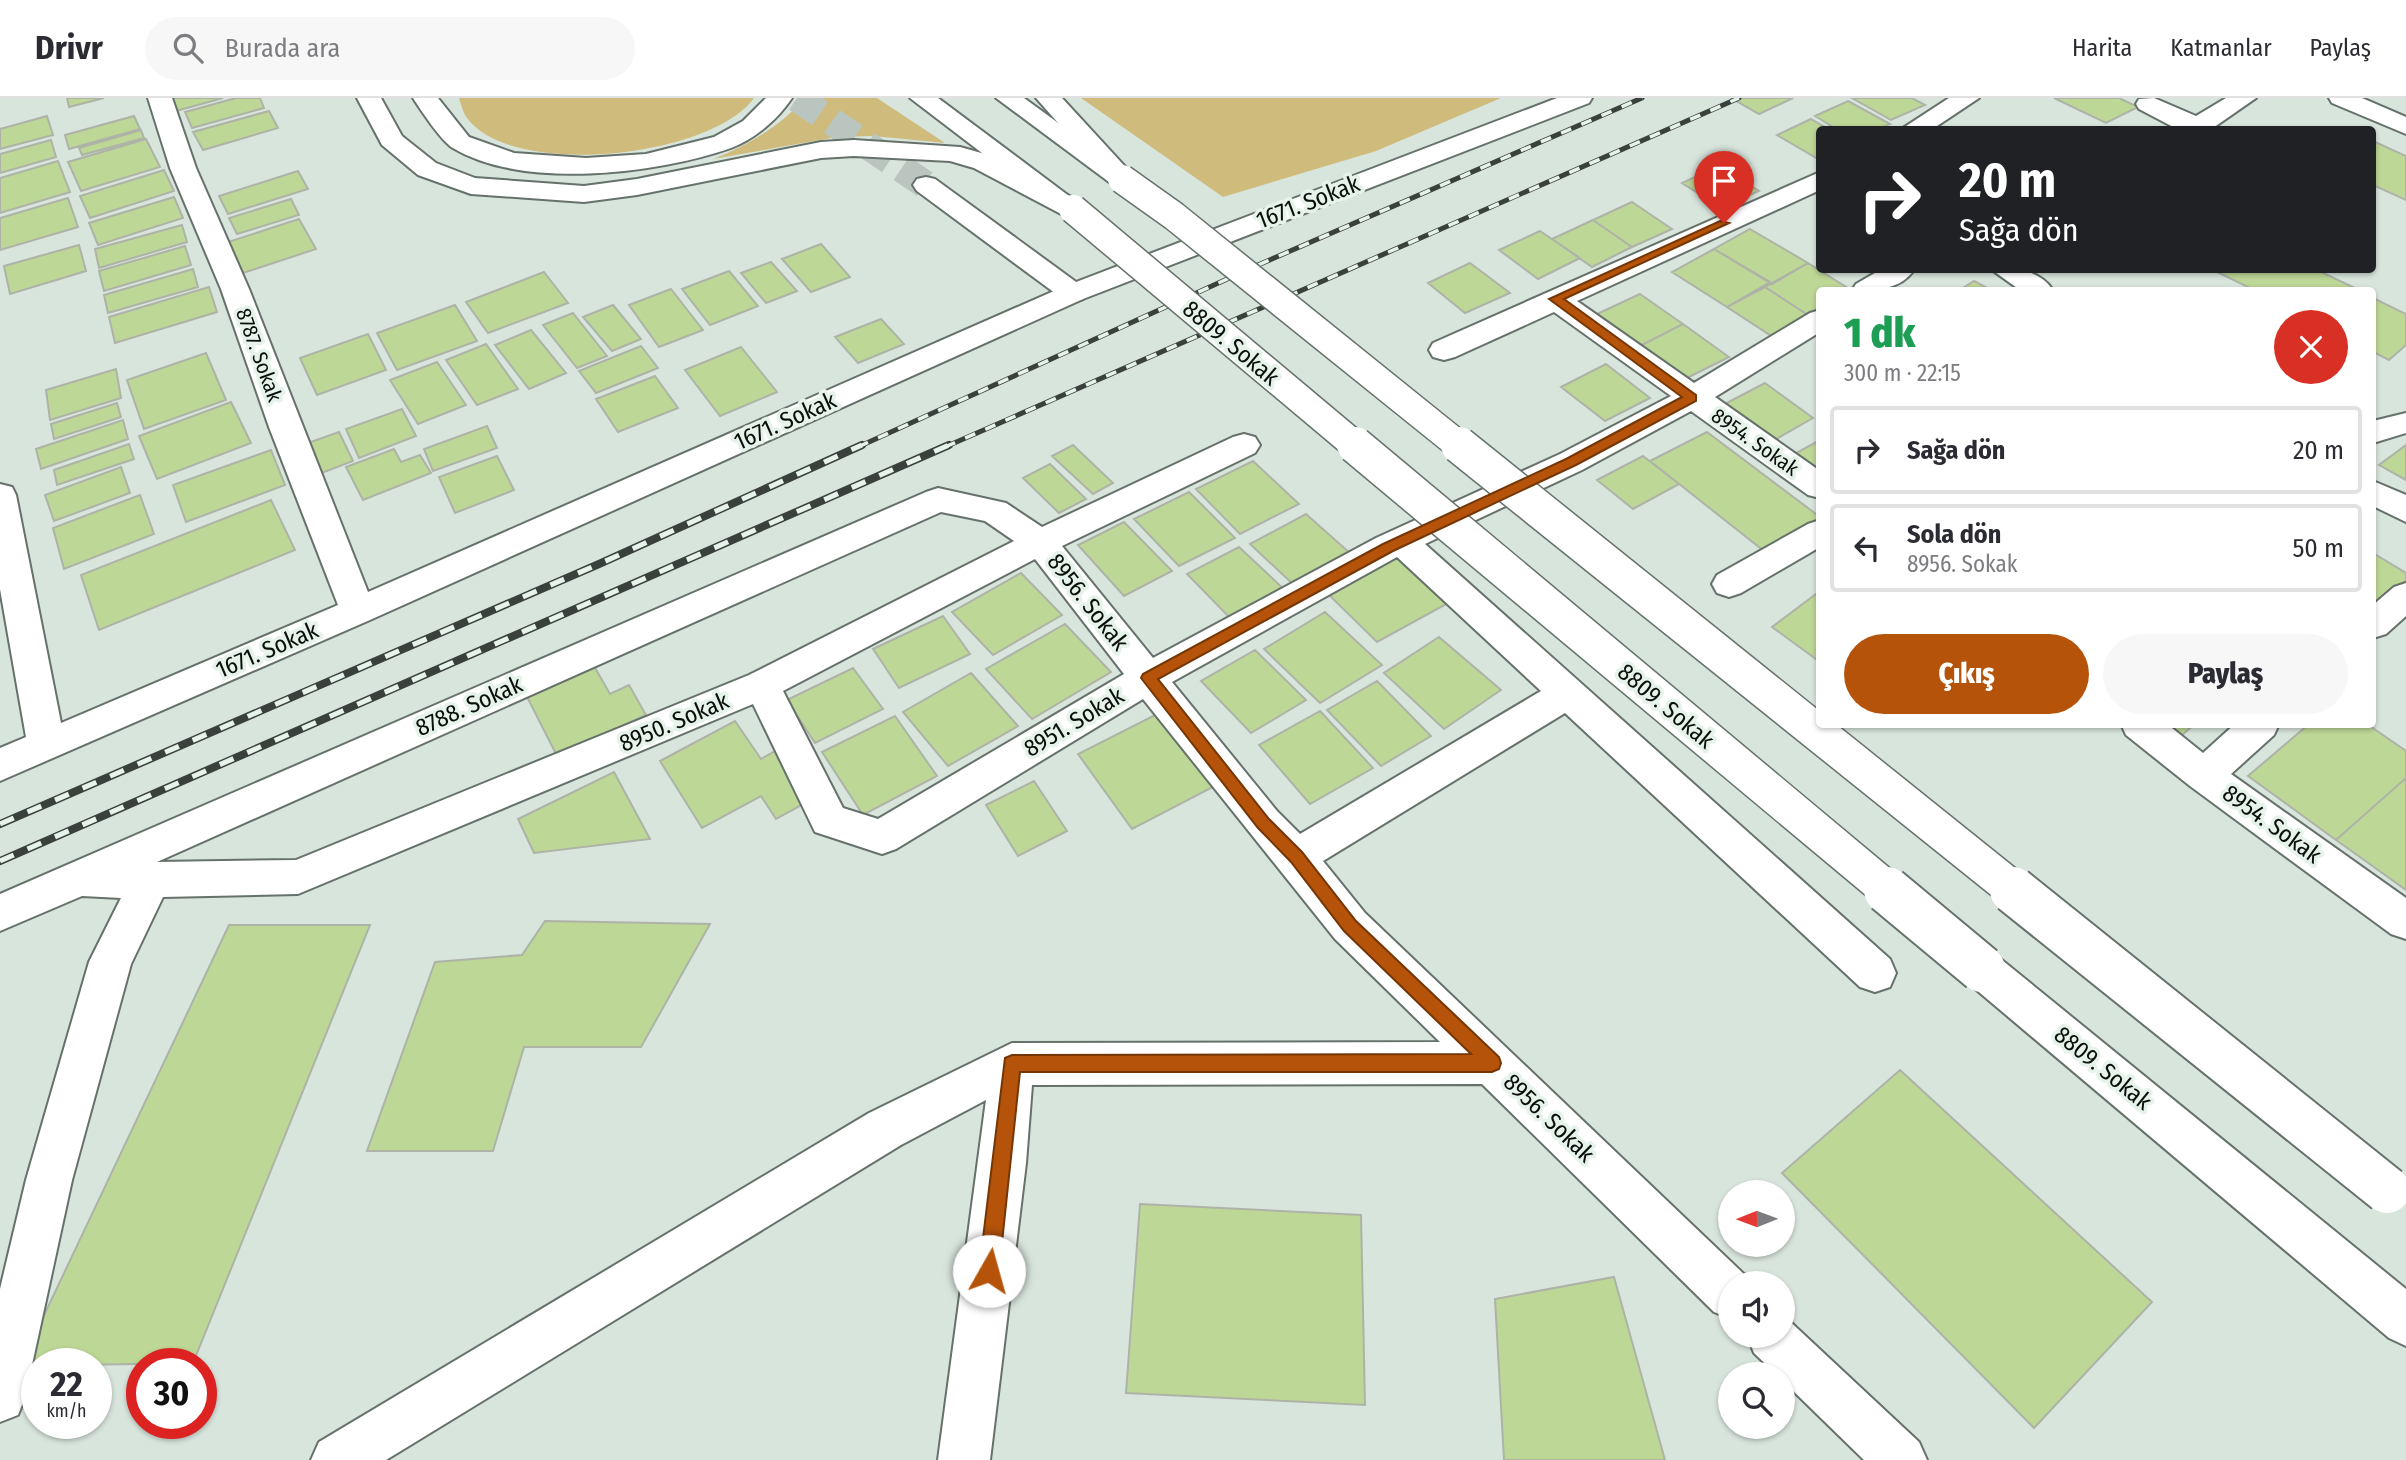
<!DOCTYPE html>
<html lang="tr">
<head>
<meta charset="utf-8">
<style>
	:root { --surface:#fff; --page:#f7f7f7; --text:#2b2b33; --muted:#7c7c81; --line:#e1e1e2; --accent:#b45309 }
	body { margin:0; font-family:"Fira Sans Condensed",sans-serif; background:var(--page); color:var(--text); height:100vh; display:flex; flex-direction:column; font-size:26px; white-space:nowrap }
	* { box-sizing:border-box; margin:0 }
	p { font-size:23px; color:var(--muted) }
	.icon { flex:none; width:38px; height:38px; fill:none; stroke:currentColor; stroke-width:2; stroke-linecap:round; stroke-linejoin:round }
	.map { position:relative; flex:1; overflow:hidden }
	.side { position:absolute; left:1816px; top:189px; width:560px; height:441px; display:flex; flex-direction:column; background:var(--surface); border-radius:7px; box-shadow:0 2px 5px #0004 }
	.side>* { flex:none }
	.banner { position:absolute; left:1816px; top:28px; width:560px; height:147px; border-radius:7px; box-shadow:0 2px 5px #0004; background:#202124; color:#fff; overflow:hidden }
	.needle { width:46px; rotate:269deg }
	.buttons { position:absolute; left:1718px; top:1082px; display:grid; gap:14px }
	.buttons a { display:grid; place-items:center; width:77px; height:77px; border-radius:50%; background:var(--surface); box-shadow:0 2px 5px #0004; font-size:35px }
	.speed { position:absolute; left:21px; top:1250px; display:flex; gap:14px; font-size:35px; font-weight:700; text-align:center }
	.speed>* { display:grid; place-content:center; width:91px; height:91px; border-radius:50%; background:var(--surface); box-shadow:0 2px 5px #0004; line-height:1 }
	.speed small { font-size:18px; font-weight:400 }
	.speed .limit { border:10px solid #d22; background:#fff; color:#111 }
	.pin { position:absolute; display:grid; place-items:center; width:60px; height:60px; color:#fff; margin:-72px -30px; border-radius:50% 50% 50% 0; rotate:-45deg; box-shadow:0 0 7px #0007 }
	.pin .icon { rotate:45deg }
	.me { position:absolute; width:77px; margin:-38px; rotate:7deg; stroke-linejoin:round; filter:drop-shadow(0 0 5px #0008) }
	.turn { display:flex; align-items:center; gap:24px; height:147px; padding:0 28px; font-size:32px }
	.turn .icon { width:91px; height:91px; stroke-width:2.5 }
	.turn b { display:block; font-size:49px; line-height:60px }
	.round { display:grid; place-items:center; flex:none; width:74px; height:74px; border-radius:37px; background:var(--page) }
	.headline { display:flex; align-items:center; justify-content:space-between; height:119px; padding:0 28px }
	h1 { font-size:42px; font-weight:800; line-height:52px; color:#1e9e55 }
	.button { display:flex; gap:14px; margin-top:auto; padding:14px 28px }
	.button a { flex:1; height:80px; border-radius:42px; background:var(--accent); color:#fff; font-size:28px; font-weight:800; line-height:80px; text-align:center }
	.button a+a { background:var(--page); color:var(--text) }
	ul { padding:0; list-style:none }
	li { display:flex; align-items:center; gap:21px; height:88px; margin:0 14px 10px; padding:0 14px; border:4px solid var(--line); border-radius:7px }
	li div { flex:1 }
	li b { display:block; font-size:26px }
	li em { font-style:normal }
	header { display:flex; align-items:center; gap:42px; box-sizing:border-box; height:98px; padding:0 35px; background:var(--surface); border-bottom:2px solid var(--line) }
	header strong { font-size:33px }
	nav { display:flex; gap:38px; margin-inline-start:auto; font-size:24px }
	.search { width:490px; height:63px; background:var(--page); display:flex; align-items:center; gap:18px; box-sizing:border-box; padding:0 24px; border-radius:38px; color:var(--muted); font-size:26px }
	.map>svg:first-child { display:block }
	.green { fill:#cfbc7c }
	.building { fill:#bdd796; stroke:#aeb3a7; stroke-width:2 }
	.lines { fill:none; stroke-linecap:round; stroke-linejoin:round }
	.highway-tunnel { stroke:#b9c5be; stroke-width:28; stroke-dasharray:28 14; stroke-linecap:butt }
	.minor-casing { stroke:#65716a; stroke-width:4 }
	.highway-casing { stroke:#65716a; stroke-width:4 }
	.minor { fill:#fff; fill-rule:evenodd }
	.highway { fill:#fff; fill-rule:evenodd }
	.rail-far1-casing { stroke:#3a413d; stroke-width:5 }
	.rail-casing { stroke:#3a413d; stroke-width:8 }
	.rail-far1 { stroke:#e5f3ea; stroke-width:3.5; stroke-dasharray:11; stroke-linecap:butt }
	.rail { stroke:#e5f3ea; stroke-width:5; stroke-dasharray:15; stroke-linecap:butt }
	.minor-bridge-far2-casing { stroke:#65716a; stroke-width:31; stroke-linecap:butt }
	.minor-bridge-far1-casing { stroke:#65716a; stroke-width:39; stroke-linecap:butt }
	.minor-bridge-casing { stroke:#65716a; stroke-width:50; stroke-linecap:butt }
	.minor-bridge-far2 { stroke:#fff; stroke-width:28 }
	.minor-bridge-far1 { stroke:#fff; stroke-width:36 }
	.minor-bridge { stroke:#fff; stroke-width:46 }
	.route { fill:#b45309; stroke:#753606; stroke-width:2 }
	.labels { text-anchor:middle; stroke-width:7; stroke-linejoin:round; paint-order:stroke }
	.far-street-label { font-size:21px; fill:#0a0f0c; stroke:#e5f3ea }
	.street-label { font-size:24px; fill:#0a0f0c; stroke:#e5f3ea }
</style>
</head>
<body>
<header>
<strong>Drivr</strong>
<div class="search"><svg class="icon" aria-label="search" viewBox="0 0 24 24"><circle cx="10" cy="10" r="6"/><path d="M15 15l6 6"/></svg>Burada ara</div>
<nav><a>Harita</a><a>Katmanlar</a><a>Paylaş</a></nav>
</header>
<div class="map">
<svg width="2406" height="1362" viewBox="0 0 2406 1362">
	<rect width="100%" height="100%" fill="#d8e5dd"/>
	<path class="green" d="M 459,0 L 754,0 C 712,59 513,82 467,20 C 463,15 461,6 459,0 Z
		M 805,0 L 877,0 L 945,45 L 873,38 L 837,39 L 713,61 C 747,48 782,27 805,0 Z
		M 1081,0 L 1501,0 L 1376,53 L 1223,99 Z"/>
	<path class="building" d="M 67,0 L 104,0 L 69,9 Z
		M 171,0 L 223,0 L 176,13 Z
		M 236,0 L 260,0 L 264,10 L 192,30 L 185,14 Z
		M 1731,0 L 1793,0 L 1759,16 Z
		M 1852,0 L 1912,0 L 1925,7 L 1891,22 Z
		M 2054,0 L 2119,0 L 2138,9 L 2106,25 Z
		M 1848,3 L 1890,26 L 1877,32 L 1838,32 L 1815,18 Z
		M 269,13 L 278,30 L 203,52 L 193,34 Z
		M 47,18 L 53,37 L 0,51 L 0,31 Z
		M 134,18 L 140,31 L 69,51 L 65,37 Z
		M 1811,21 L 1830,32 L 1820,32 L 1818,61 L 1777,37 Z
		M 141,32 L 144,40 L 82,57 L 79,50 Z
		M 146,41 L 160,69 L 81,93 L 68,64 Z
		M 51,42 L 56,59 L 0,75 L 0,56 Z
		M 2373,43 L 2406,58 L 2406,102 L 2373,87 Z
		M 58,63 L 70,94 L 0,115 L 0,80 Z
		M 1718,68 L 1759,93 L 1722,110 L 1682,85 Z
		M 164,72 L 174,93 L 90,120 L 80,98 Z
		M 298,73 L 308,91 L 228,116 L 219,98 Z
		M 174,99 L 183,120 L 98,147 L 89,125 Z
		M 68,100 L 78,129 L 0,152 L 0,120 Z
		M 291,101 L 299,117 L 237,136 L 229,120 Z
		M 1632,104 L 1672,131 L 1632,149 L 1593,122 Z
		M 299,121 L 316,151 L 243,175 L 228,144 Z
		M 1593,122 L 1632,149 L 1592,169 L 1552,141 Z
		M 182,127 L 187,144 L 99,170 L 95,151 Z
		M 1750,131 L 1808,165 L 1772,186 L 1714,151 Z
		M 1540,133 L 1552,141 L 1580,160 L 1538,181 L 1499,152 Z
		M 821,146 L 850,179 L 811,194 L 782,161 Z
		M 79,147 L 86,173 L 10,196 L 4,168 Z
		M 185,148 L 191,167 L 104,193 L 99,173 Z
		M 1714,151 L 1770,184 L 1727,209 L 1672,174 Z
		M 771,164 L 797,193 L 766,205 L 741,175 Z
		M 1470,165 L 1510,195 L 1465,215 L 1428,185 Z
		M 1808,165 L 1851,192 L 1820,192 L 1820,214 L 1811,219 L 1765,189 Z
		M 193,171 L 198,189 L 108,215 L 104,197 Z
		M 2213,172 L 2317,172 L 2359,192 L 2254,192 Z
		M 729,173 L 758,208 L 710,227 L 682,191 Z
		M 544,174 L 568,205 L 488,235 L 466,204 Z
		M 1974,183 L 1991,192 L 1960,192 Z
		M 209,189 L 217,214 L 115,245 L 109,219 Z
		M 1765,189 L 1811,219 L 1773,239 L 1727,209 Z
		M 671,191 L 703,232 L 659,249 L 629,207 Z
		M 1640,196 L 1683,226 L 1640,248 L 1597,216 Z
		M 2373,200 L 2406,216 L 2406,247 L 2389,262 L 2373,254 Z
		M 455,207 L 477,243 L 397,272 L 377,235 Z
		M 613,207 L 641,241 L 612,253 L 583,219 Z
		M 573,215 L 607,258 L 577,270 L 543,227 Z
		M 881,221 L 904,246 L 858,265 L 835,239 Z
		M 1683,226 L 1729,259 L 1685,281 L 1640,248 Z
		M 531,232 L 566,275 L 529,291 L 495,247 Z
		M 368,236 L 386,272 L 317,297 L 300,260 Z
		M 486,246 L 518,291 L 477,307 L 446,262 Z
		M 641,248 L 658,270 L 596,295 L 579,273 Z
		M 741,249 L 777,294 L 720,318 L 685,272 Z
		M 206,255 L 226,302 L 144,331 L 127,282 Z
		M 437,264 L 466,307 L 418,326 L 390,282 Z
		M 1606,266 L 1650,300 L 1605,323 L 1561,289 Z
		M 116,271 L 121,300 L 50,322 L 46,292 Z
		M 655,278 L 678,310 L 618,334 L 596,301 Z
		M 1765,285 L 1813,320 L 1771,344 L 1721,308 Z
		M 231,304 L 251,345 L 157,381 L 139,338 Z
		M 117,305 L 121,319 L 54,341 L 51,326 Z
		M 402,311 L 416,338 L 359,360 L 346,331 Z
		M 123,322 L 128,341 L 41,371 L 36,351 Z
		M 487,328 L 497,350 L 433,373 L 424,351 Z
		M 339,334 L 353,363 L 319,376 L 305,346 Z
		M 1707,334 L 1820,419 L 1820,427 L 1769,457 L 1650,363 Z
		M 1820,342 L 1820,380 L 1791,358 Z
		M 129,346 L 134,361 L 57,387 L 54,372 Z
		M 1073,347 L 1113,385 L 1093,396 L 1052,358 Z
		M 2406,347 L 2406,382 L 2379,367 Z
		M 394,351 L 401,364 L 420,357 L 431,375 L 363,402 L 346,369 Z
		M 271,352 L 285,387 L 186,424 L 173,387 Z
		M 497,358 L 514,392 L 455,415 L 439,379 Z
		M 1643,358 L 1679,386 L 1633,411 L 1597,382 Z
		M 1253,363 L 1299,406 L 1240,436 L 1196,391 Z
		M 1050,366 L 1086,401 L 1059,415 L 1023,380 Z
		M 121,369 L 130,395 L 54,423 L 45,397 Z
		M 1189,394 L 1235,440 L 1179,468 L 1134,421 Z
		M 140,397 L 154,436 L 64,471 L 53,430 Z
		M 271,402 L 295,452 L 99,532 L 81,477 Z
		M 1306,416 L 1351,456 L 1295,488 L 1250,446 Z
		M 1124,424 L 1172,473 L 1124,498 L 1078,447 Z
		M 1239,449 L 1287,494 L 1234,524 L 1187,476 Z
		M 2373,455 L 2406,475 L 2406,490 L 2373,507 Z
		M 1399,457 L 1450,504 L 1377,544 L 1328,496 Z
		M 1021,475 L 1062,517 L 993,557 L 952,514 Z
		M 1820,493 L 1820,564 L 1772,529 Z
		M 1325,514 L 1382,567 L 1320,605 L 1264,551 Z
		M 943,518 L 970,556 L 899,590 L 873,551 Z
		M 1065,526 L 1111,574 L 1032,621 L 986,571 Z
		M 1439,539 L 1501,592 L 1444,631 L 1384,575 Z
		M 1255,552 L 1306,602 L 1251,635 L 1201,583 Z
		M 590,561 L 610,596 L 629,587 L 646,617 L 557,658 L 523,591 Z
		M 853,570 L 883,611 L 815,645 L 787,602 Z
		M 971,575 L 1018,628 L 948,668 L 903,614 Z
		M 1377,583 L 1431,638 L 1381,668 L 1327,612 Z
		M 1320,613 L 1373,670 L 1310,706 L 1259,647 Z
		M 1157,616 L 1213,689 L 1132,731 L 1078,656 Z
		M 895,618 L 937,678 L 863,717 L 822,654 Z
		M 735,623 L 761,661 L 775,653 L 809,703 L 776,721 L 761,698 L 702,730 L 660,663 Z
		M 2168,626 L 2195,626 L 2182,637 Z
		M 2309,626 L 2367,626 L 2406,653 L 2406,680 L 2336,742 L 2248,678 Z
		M 614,674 L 650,741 L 534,755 L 518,721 Z
		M 2406,680 L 2406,792 L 2336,742 Z
		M 1034,683 L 1067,733 L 1018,758 L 986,707 Z
		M 545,823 L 710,826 L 641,949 L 524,949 L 493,1053 L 367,1053 L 435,864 L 522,857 Z
		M 229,827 L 370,827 L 193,1265 L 20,1268 Z
		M 1900,972 L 2152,1204 L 2034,1330 L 1782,1075 Z
		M 1140,1106 L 1361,1117 L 1365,1307 L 1126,1295 Z
		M 1614,1179 L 1665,1362 L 1504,1362 L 1495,1201 Z"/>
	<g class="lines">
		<path class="highway-tunnel" d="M 797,0 L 926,87"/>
		<defs>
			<path id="minor" d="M 148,0 L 172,0 L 196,70 L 249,191 L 368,494 L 1063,189 L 1557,0 L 1592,0 L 1589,5 L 1083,201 L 370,522 L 0,683 L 0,650 L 26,639 L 0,491 L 0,386 L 12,389 L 16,397 L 61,625 L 338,507 L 269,329 L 221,191 L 170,70 Z
				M 910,0 L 938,0 L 1077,104 L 1074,110 L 1054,110 Z
				M 996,0 L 1024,0 L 1135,81 L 1131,87 L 1113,87 Z
				M 1949,0 L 1979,0 L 1931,32 L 1900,32 Z
				M 2154,0 L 2196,18 L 2226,0 L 2256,0 L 2210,32 L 2179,32 L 2139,11 L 2136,6 L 2139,1 Z
				M 2329,0 L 2362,0 L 2406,19 L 2406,36 L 2332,5 Z
				M 1820,74 L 1820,92 L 1577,203 L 1694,285 L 1810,215 L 1820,212 L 1820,234 L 1715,299 L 1820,373 L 1820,400 L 1808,397 L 1691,313 L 1582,372 L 1425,446 L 1890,861 L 1896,875 L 1890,889 L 1875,894 L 1860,889 L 1565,615 L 1323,763 L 1365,815 L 1748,1180 L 1750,1185 L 1731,1185 L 1731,1221 L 1714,1214 L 1482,986 L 1032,987 L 1026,1065 L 990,1362 L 938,1362 L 986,1002 L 901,1047 L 386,1362 L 311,1362 L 319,1344 L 869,1015 L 1012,945 L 1440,944 L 1335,841 L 1143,601 L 896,751 L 882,756 L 815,734 L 753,606 L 298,796 L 163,799 L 131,866 L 72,1082 L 25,1299 L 18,1317 L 0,1324 L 0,1191 L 26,1082 L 89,864 L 121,800 L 82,798 L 0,833 L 0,796 L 926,394 L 938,390 L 1006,405 L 1042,429 L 1233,339 L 1244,336 L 1255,339 L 1260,347 L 1255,355 L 1062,448 L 1153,560 L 1376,440 L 1560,356 L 1671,298 L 1554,214 L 1455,259 L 1444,262 L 1433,259 L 1429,252 L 1433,245 ZM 941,414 L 985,423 L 1014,443 L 749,577 L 296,762 L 157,764 ZM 1397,459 L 1541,593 L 1300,736 L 1277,713 L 1172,584 ZM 1035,461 L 1124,576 L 878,721 L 843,710 L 783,593 Z
				M 1880,172 L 1914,172 C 1899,193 1875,192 1852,192 L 1856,186 Z
				M 1992,172 C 2014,170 2039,171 2053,192 L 2020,192 Z
				M 2406,315 L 2406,335 L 2373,345 L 2373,323 Z
				M 2373,383 L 2406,397 L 2406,424 L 2373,408 Z
				M 1820,422 L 1820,449 L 1741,495 L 1729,499 L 1717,495 L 1712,486 L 1717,477 L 1808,426 Z
				M 2406,485 L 2406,518 L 2386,536 L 2373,540 L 2373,507 L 2394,489 Z
				M 2121,626 L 2167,626 L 2203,655 L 2235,626 L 2279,626 L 2274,637 L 2231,676 L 2406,800 L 2406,841 L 2391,836 L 2190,688 L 2126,637 Z
				M 1982,852 L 1997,858 L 2406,1191 L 2406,1248 L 2389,1240 L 1967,884 L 1961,871 L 1967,858 Z
				M 1783,1217 L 1919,1344 L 1927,1362 L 1864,1362 L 1783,1283 L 1783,1276 L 1776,1276 L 1754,1255 L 1747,1237 L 1783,1237 Z"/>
			<path id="highway" d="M 357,0 L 381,0 L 402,38 L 436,65 L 475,80 L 584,88 L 637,81 L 821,44 L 854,42 L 960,49 L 992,58 L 1083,105 L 1087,111 L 1083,117 L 1063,117 L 974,70 L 950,63 L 854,58 L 821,60 L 637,97 L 584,104 L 471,96 L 418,77 L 382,47 Z
				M 413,0 L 438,0 L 469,39 L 514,55 L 586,60 L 646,56 L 714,39 L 743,23 L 766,0 L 792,0 C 778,21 755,41 731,50 C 657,76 523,92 453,50 C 441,43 421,12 413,0 Z
				M 1036,0 L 1062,0 L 1131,75 L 1135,81 L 1131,87 L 1113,87 Z
				M 926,79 L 935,81 L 1083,189 L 1087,195 L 1083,201 L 1073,204 L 1063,201 L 917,93 L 913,87 L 917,81 Z"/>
		</defs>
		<use href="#minor" class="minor-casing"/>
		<use href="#highway" class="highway-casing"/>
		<use href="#minor" class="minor"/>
		<use href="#highway" class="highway"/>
		<defs>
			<path id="rail-far1" d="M 858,349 L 1258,167 L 1642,0
				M 945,349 L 1739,0"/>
			<path id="rail" d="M 0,726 L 599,466 L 862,347
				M 0,763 L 949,347"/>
		</defs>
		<use href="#rail-far1" class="rail-far1-casing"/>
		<use href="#rail" class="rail-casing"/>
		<use href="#rail-far1" class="rail-far1"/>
		<use href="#rail" class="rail"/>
		<defs>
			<path id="minor-bridge-far2" d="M 1122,81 L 1174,118 L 1461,349
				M 1073,111 L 1357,349"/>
			<path id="minor-bridge-far1" d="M 1355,347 L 1889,793
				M 1459,347 L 2015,793"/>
			<path id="minor-bridge" d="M 1887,792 L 1982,871
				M 2013,792 L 2387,1092"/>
		</defs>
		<use href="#minor-bridge-far2" class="minor-bridge-far2-casing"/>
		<use href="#minor-bridge-far1" class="minor-bridge-far1-casing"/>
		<use href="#minor-bridge" class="minor-bridge-casing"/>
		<use href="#minor-bridge-far2" class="minor-bridge-far2"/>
		<use href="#minor-bridge-far1" class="minor-bridge-far1"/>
		<use href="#minor-bridge" class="minor-bridge"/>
	</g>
	<path class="route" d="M 1720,123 L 1729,125 L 1564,201 L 1696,297 L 1696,303 L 1576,367 L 1393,453 L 1158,581 L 1269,721 L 1302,754 L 1356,823 L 1499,959 L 1501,965 L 1499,971 L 1492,974 L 1020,974 L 999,1173 L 996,1180 L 989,1183 L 982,1180 L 979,1173 L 1005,960 L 1012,957 L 1471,956 L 1344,833 L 1291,764 L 1258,730 L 1141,580 L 1143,576 L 1383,446 L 1566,361 L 1682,299 L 1549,201 Z"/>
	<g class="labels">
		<g class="far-street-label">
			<text transform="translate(259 257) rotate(70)" y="7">8787. Sokak</text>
			<text transform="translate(1755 344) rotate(35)" y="7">8954. Sokak</text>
		</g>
		<g class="street-label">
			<text transform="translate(1308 104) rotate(-21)" y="8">1671. Sokak</text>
			<text transform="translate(1231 245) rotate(40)" y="8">8809. Sokak</text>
			<text transform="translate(785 323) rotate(-24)" y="8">1671. Sokak</text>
			<text transform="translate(1088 504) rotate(52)" y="8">8956. Sokak</text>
			<text transform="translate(267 552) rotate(-23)" y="8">1671. Sokak</text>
			<text transform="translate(469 608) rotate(-24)" y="8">8788. Sokak</text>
			<text transform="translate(1666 608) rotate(40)" y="8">8809. Sokak</text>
			<text transform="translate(674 624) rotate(-23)" y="8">8950. Sokak</text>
			<text transform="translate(1074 624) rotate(-31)" y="8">8951. Sokak</text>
			<text transform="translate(2272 726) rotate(36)" y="8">8954. Sokak</text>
			<text transform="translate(2103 970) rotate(39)" y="8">8809. Sokak</text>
			<text transform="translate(1549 1020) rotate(44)" y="8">8956. Sokak</text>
		</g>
	</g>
</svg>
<div class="buttons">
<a><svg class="needle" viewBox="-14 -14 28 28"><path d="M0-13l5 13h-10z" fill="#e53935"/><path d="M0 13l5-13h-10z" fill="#7c7c81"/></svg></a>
<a><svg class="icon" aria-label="sound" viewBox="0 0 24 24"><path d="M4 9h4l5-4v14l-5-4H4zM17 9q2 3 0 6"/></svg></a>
<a><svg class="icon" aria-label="search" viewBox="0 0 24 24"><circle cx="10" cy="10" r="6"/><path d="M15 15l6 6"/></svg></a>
</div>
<div class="speed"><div>22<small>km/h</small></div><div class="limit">30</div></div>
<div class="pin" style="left:1724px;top:125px;background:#d93025"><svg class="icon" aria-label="arrive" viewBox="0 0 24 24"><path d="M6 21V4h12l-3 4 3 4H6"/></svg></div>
<svg class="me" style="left:989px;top:1173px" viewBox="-20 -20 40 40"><circle r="19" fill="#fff"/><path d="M0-13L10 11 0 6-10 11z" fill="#b45309"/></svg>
<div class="banner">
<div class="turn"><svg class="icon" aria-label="right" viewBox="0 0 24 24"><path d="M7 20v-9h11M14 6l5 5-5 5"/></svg><div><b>20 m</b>Sağa dön</div></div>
</div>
<section class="side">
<div class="headline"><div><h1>1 dk</h1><p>300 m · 22:15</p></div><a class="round" style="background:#d93025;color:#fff"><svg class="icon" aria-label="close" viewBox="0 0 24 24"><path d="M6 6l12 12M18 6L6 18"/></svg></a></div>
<ul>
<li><svg class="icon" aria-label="right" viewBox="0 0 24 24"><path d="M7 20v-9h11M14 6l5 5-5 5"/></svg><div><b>Sağa dön</b></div><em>20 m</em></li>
<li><svg class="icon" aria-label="left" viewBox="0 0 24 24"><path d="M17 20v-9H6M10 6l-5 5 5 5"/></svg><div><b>Sola dön</b><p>8956. Sokak</p></div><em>50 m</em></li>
</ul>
<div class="button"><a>Çıkış</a><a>Paylaş</a></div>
</section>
</div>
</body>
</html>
